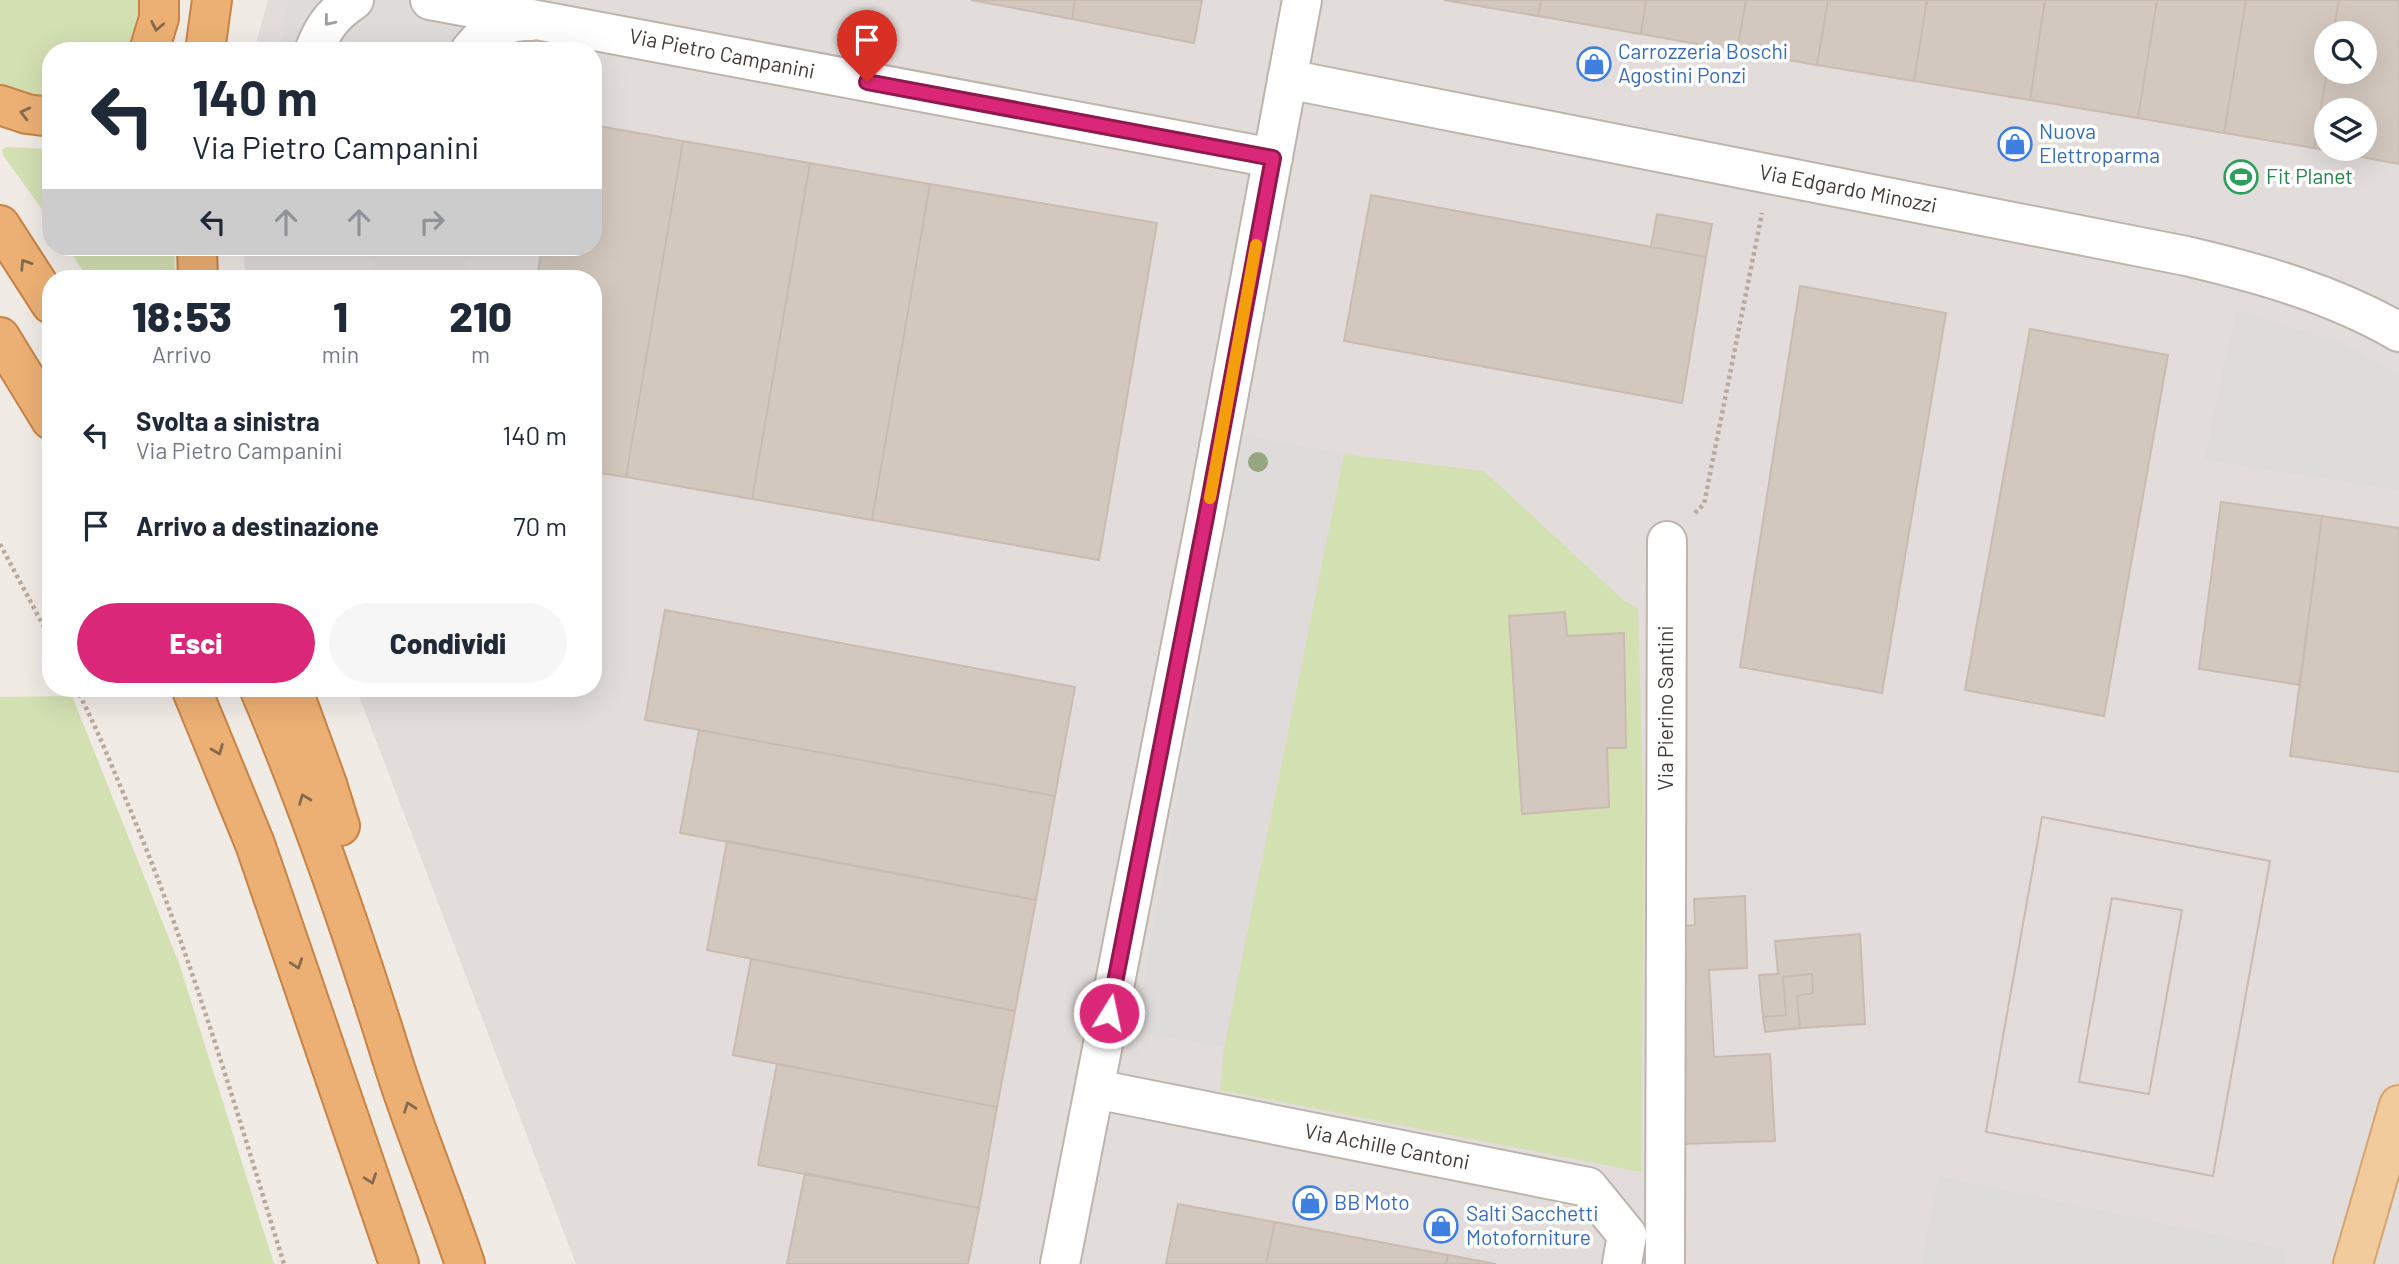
<!DOCTYPE html>
<html lang="it">
<head>
<meta charset="utf-8">
<style>
	:root { --surface:#fff; --page:#f6f6f7; --text:#1f2937; --muted:#747a83; --accent:#db2777 }
	body { margin:0; font-family:Barlow,sans-serif; background:var(--page); color:var(--text); height:100vh; display:flex; flex-direction:column; font-size:26px; white-space:nowrap }
	* { box-sizing:border-box; margin:0 }
	p { font-size:23px; color:var(--muted) }
	.icon { flex:none; width:38px; height:38px; fill:none; stroke:currentColor; stroke-width:2; stroke-linecap:round; stroke-linejoin:round }
	.map { position:relative; flex:1; overflow:hidden }
	.drawer { position:absolute; left:42px; top:270px; width:560px; height:427px; display:flex; flex-direction:column; background:var(--surface); border-radius:28px; box-shadow:0 7px 28px #0002 }
	.drawer>* { flex:none }
	.guide { position:absolute; left:42px; top:42px; width:560px; height:214px; border-radius:28px; box-shadow:0 7px 28px #0002; background:#fff; color:var(--text); overflow:hidden }
	.fabs { position:absolute; left:2314px; top:21px; display:grid; gap:14px }
	.fabs a { display:grid; place-items:center; width:63px; height:63px; border-radius:50%; background:var(--surface); box-shadow:0 7px 28px #0002; font-size:35px }
	.pin { position:absolute; display:grid; place-items:center; width:60px; height:60px; color:#fff; margin:-72px -30px; border-radius:50% 50% 50% 0; rotate:-45deg; box-shadow:0 0 7px #0007 }
	.pin .icon { rotate:45deg }
	.me { position:absolute; width:77px; margin:-38px; rotate:10deg; stroke-linejoin:round; filter:drop-shadow(0 0 5px #0008) }
	.turn { display:flex; align-items:center; gap:24px; height:147px; padding:0 35px; font-size:32px }
	.turn .icon { width:91px; height:91px; stroke-width:2.5 }
	.turn b { display:block; font-size:49px; line-height:60px }
	.lanes { display:flex; align-items:center; height:66px; padding:0 35px; background:#0003; justify-content:center; gap:35px; direction:ltr }
	.lanes .off { opacity:.35 }
	.eta { display:flex; justify-content:space-evenly; align-items:center; height:119px; text-align:center }
	.eta b { font-size:42px; font-weight:800; line-height:49px }
	.button { display:flex; gap:14px; margin-top:auto; padding:14px 35px }
	.button a { flex:1; height:80px; border-radius:42px; background:var(--accent); color:#fff; font-size:28px; font-weight:800; line-height:80px; text-align:center }
	.button a+a { background:var(--page); color:var(--text) }
	ul { padding:0; list-style:none }
	li { display:flex; align-items:center; gap:21px; height:91px; padding:0 35px }
	li div { flex:1 }
	li b { display:block; font-size:26px }
	li em { font-style:normal }
	.map>svg:first-child { display:block }
	.industrial { fill:#e2ddda; fill-rule:evenodd }
	.green { fill:#d3e0b2 }
	.parking { fill:#dedcda }
	.building { fill:#d3c8bf; stroke:#cabbb0; stroke-width:2; fill-rule:evenodd }
	.lines { fill:none; stroke-linecap:round; stroke-linejoin:round }
	.minor-casing { stroke:#bdb4ac; stroke-width:42 }
	.major-casing { stroke:#d4a56f; stroke-width:42 }
	.highway-casing { stroke:#c98346; stroke-width:42 }
	.path { stroke:#baaa9c; stroke-width:4.5; stroke-dasharray:3.5 3.5; stroke-linecap:butt }
	.minor { stroke:#fff; stroke-width:38 }
	.major { stroke:#f1cb9c; stroke-width:38 }
	.highway { stroke:#ecb074; stroke-width:38 }
	.tree { fill:#98a581 }
	.oneway { stroke:#a09d9a }
	.oneway2 { stroke:#866a4e }
	.route-casing { stroke:#8e194d; stroke-width:18 }
	.route { stroke:#db2777; stroke-width:12 }
	.slow { stroke:#f59e0b; stroke-width:12 }
	.labels { text-anchor:middle; stroke-width:7; stroke-linejoin:round; paint-order:stroke }
	.shop-label { font-size:21px; fill:#366cbe; stroke:#fff; text-anchor:start }
	.street-label { font-size:21px; fill:#423b35; stroke:#fff }
	.leisure-label { font-size:21px; fill:#27864d; stroke:#fff; text-anchor:start }
</style>
</head>
<body>
<div class="map">
<svg width="2399" height="1264" viewBox="0 0 2399 1264">
	<rect width="100%" height="100%" fill="#f0ebe5"/>
	<path class="industrial" d="M 268,0 L 2399,0 L 2399,1264 L 576,1264 L 356,688 L 593,688 L 593,278 L 246,278 L 244,265 L 245,247 L 593,247 L 593,51 L 254,51 ZM 2326,33 L 2364,33 L 2364,72 L 2326,72 ZM 2326,110 L 2364,110 L 2364,149 L 2326,149 Z"/>
	<path class="green" d="M 0,0 L 141,0 L 142,10 L 129,51 L 51,51 L 51,99 L 31,98 L 0,84 Z
		M 7,147 L 51,149 L 51,222 L 3,155 L 2,150 Z
		M 67,247 L 174,247 L 175,278 L 88,278 Z
		M 1344,454 L 1484,471 L 1622,599 L 1638,609 L 1644,823 L 1641,1172 L 1220,1090 L 1224,1047 Z
		M 72,696 L 179,963 L 274,1264 L 0,1264 L 0,697 Z"/>
	<path class="parking" d="M 289,0 L 523,0 L 512,51 L 278,51 Z
		M 362,247 L 470,247 L 463,278 L 379,278 Z
		M 2236,310 L 2345,344 L 2399,375 L 2399,490 L 2204,460 Z
		M 1243,435 L 1344,454 L 1224,1047 L 1134,1032 Z
		M 1939,1176 L 2288,1250 L 2285,1264 L 1921,1264 Z"/>
	<path class="building" d="M 971,0 L 1075,0 L 1072,19 Z
		M 1075,0 L 1202,0 L 1194,43 L 1072,19 Z
		M 1444,0 L 1541,0 L 1538,16 Z
		M 1541,0 L 1646,0 L 1641,34 L 1538,16 Z
		M 1646,0 L 1746,0 L 1737,51 L 1641,34 Z
		M 1746,0 L 1828,0 L 1817,65 L 1737,51 Z
		M 1828,0 L 1927,0 L 1914,81 L 1817,65 Z
		M 1927,0 L 2045,0 L 2030,100 L 1914,81 Z
		M 2045,0 L 2157,0 L 2138,118 L 2030,100 Z
		M 2157,0 L 2246,0 L 2224,133 L 2138,118 Z
		M 2246,0 L 2339,0 L 2333,33 L 2326,33 L 2327,72 L 2314,148 L 2224,133 Z
		M 2339,0 L 2399,0 L 2399,164 L 2314,148 L 2327,72 L 2364,72 L 2364,33 L 2333,33 ZM 2326,110 L 2364,110 L 2364,149 L 2326,149 Z
		M 593,125 L 683,141 L 626,477 L 593,472 L 593,278 L 537,278 L 542,247 L 593,247 Z
		M 683,141 L 810,163 L 752,499 L 626,477 Z
		M 810,163 L 930,184 L 872,520 L 752,499 Z
		M 930,184 L 1157,223 L 1099,560 L 872,520 Z
		M 1371,195 L 1706,257 L 1682,403 L 1344,341 Z
		M 1657,214 L 1712,224 L 1706,257 L 1651,247 Z
		M 1800,286 L 1946,313 L 1882,693 L 1740,667 Z
		M 2030,329 L 2168,355 L 2104,716 L 1965,690 Z
		M 2221,502 L 2322,516 L 2300,685 L 2199,669 Z
		M 2322,516 L 2399,528 L 2399,772 L 2290,756 Z
		M 665,610 L 1075,687 L 1055,796 L 645,720 Z
		M 1565,612 L 1567,636 L 1624,633 L 1626,748 L 1607,748 L 1609,807 L 1522,814 L 1509,616 Z
		M 699,730 L 1055,796 L 1036,900 L 680,833 Z
		M 2042,817 L 2270,861 L 2213,1176 L 1986,1132 ZM 2112,898 L 2182,910 L 2149,1094 L 2079,1082 Z
		M 2042,817 L 2270,861 L 2213,1176 L 1986,1132 Z
		M 727,841 L 1036,900 L 1015,1011 L 707,950 Z
		M 1745,896 L 1747,968 L 1709,970 L 1714,1057 L 1770,1054 L 1775,1141 L 1681,1144 L 1675,927 L 1695,925 L 1694,899 Z
		M 2112,898 L 2182,910 L 2149,1094 L 2079,1082 Z
		M 1860,934 L 1865,1024 L 1800,1028 L 1797,996 L 1813,993 L 1812,974 L 1783,977 L 1786,1015 L 1763,1017 L 1759,975 L 1778,974 L 1775,941 Z
		M 751,959 L 1015,1011 L 997,1107 L 733,1055 Z
		M 1812,974 L 1813,993 L 1797,996 L 1800,1028 L 1765,1032 L 1763,1017 L 1786,1015 L 1783,977 Z
		M 777,1064 L 997,1107 L 979,1208 L 758,1165 Z
		M 805,1173 L 979,1208 L 968,1264 L 787,1264 Z
		M 1178,1204 L 1275,1222 L 1266,1264 L 1166,1264 Z
		M 1275,1222 L 1448,1255 L 1446,1264 L 1266,1264 Z
		M 1448,1255 L 1496,1264 L 1446,1264 Z"/>
	<g class="lines">
		<defs>
			<path id="minor" d="M 430,0 L 1273,158
				M 314,51 C 323,27 333,14 354,0
				M 470,51 C 485,31 505,20 531,21
				M 1287,79 L 2186,256 C 2259,273 2333,294 2399,332
				M 1095,1089 L 1588,1187 L 1627,1235 L 1622,1264
				M 1060,1264 L 1206,517 L 1302,0
				M 1665,1264 L 1667,541"/>
			<path id="major" d="M 2353,1264 L 2399,1105"/>
			<path id="highway" d="M 149,51 L 159,18 L 159,0
				M 205,51 L 212,0
				M 0,105 L 27,114 L 51,117
				M 0,225 L 51,304
				M 197,247 L 198,278
				M 0,337 L 51,420
				M 191,688 L 255,844 L 399,1264
				M 259,688 C 312,812 355,939 395,1068 C 416,1134 443,1198 465,1264
				M 292,688 L 327,784 L 340,826"/>
		</defs>
		<use href="#minor" class="minor-casing"/>
		<use href="#major" class="major-casing"/>
		<use href="#highway" class="highway-casing"/>
		<path class="path" d="M 1695,513 L 1704,504 L 1762,213
			M 0,544 L 51,640
			M 76,688 C 94,722 109,759 124,795 C 189,947 235,1106 284,1264"/>
		<use href="#minor" class="minor"/>
		<use href="#major" class="major"/>
		<use href="#highway" class="highway"/>
	</g>
	<circle class="tree" cx="1258" cy="462" r="10"/>
	<defs><path id="oneway-chevron" d="M-2-3.5L2.5 0L-2 3.5" fill="none" stroke-width="1.6" stroke-linecap="round" stroke-linejoin="round" transform="scale(1.75)"/></defs>
	<use class="oneway" href="#oneway-chevron" transform="translate(329 21) rotate(129)"/>
	<g class="oneway2">
		<use href="#oneway-chevron" transform="translate(157 26) rotate(101)"/>
		<use href="#oneway-chevron" transform="translate(25 113) rotate(-166)"/>
		<use href="#oneway-chevron" transform="translate(25 264) rotate(-123)"/>
		<use href="#oneway-chevron" transform="translate(218 750) rotate(68)"/>
		<use href="#oneway-chevron" transform="translate(304 799) rotate(-111)"/>
		<use href="#oneway-chevron" transform="translate(297 964) rotate(71)"/>
		<use href="#oneway-chevron" transform="translate(409 1107) rotate(-110)"/>
		<use href="#oneway-chevron" transform="translate(371 1179) rotate(71)"/>
	</g>
	<g class="lines">
		<defs>
			<path id="route" d="M 867,82 L 1273,158 L 1206,517 L 1109,1013"/>
		</defs>
		<use href="#route" class="route-casing"/>
		<use href="#route" class="route"/>
		<path class="slow" d="M 1210,498 L 1256,245"/>
	</g>
	<defs>
		<symbol id="shop-ring" viewBox="-11 -11 22 22"><circle r="9.5" fill="#fff" stroke="#3f7fe0" stroke-width="1.5"/><path d="M-5-2.5h2.3a2.7 3.5 0 0 1 5.4 0H5L5.5 6h-11ZM-1.5-2.5h3a1.5 2.3 0 0 0-3 0Z" fill="#3f7fe0"/></symbol>
		<symbol id="stadium-ring" viewBox="-11 -11 22 22"><circle r="9.5" fill="#fff" stroke="#2e9e5b" stroke-width="1.5"/><path d="M0-5a6.5 5 0 1 0 0 10a6.5 5 0 1 0 0-10ZM-3.5-1.8h7v3.6h-7Z" fill="#2e9e5b"/></symbol>
	</defs>
	<g fill-rule="evenodd">
		<use href="#shop-ring" x="1575" y="45" width="38" height="38"/>
		<use href="#shop-ring" x="1996" y="125" width="38" height="38"/>
		<use href="#stadium-ring" x="2222" y="158" width="38" height="38"/>
		<use href="#shop-ring" x="1291" y="1184" width="38" height="38"/>
		<use href="#shop-ring" x="1422" y="1207" width="38" height="38"/>
	</g>
	<g class="labels">
		<g class="shop-label">
			<text x="1618" y="59">Carrozzeria Boschi<tspan x="1618" dy="24">Agostini Ponzi</tspan></text>
			<text x="2039" y="139">Nuova<tspan x="2039" dy="24">Elettroparma</tspan></text>
			<text x="1334" y="1210">BB Moto</text>
			<text x="1466" y="1221">Salti Sacchetti<tspan x="1466" dy="24">Motoforniture</tspan></text>
		</g>
		<g class="street-label">
			<text transform="translate(722 54) rotate(11)" y="7">Via Pietro Campanini</text>
			<text transform="translate(1848 189) rotate(11)" y="7">Via Edgardo Minozzi</text>
			<text transform="translate(1666 708) rotate(-90)" y="7">Via Pierino Santini</text>
			<text transform="translate(1387 1147) rotate(11)" y="7">Via Achille Cantoni</text>
		</g>
		<g class="leisure-label">
			<text x="2266" y="184">Fit Planet</text>
		</g>
	</g>
</svg>
<div class="fabs">
<a><svg class="icon" aria-label="search" viewBox="0 0 24 24"><circle cx="10" cy="10" r="6"/><path d="M15 15l6 6"/></svg></a>
<a><svg class="icon" aria-label="layers" viewBox="0 0 24 24"><path d="M12 4l9 5-9 5-9-5zM3 14l9 5 9-5"/></svg></a>
</div>
<div class="pin" style="left:867px;top:82px;background:#d93025"><svg class="icon" aria-label="arrive" viewBox="0 0 24 24"><path d="M6 21V4h12l-3 4 3 4H6"/></svg></div>
<svg class="me" style="left:1109px;top:1013px" viewBox="-20 -20 40 40"><circle r="17" fill="#db2777" stroke="#fff" stroke-width="3"/><path d="M0-11L8 9 0 5-8 9z" fill="#fff"/></svg>
<div class="guide">
<div class="turn"><svg class="icon" aria-label="left" viewBox="0 0 24 24"><path d="M17 20v-9H6M10 6l-5 5 5 5"/></svg><div><b>140 m</b>Via Pietro Campanini</div></div>
<div class="lanes"><svg class="icon" aria-label="left" viewBox="0 0 24 24"><path d="M17 20v-9H6M10 6l-5 5 5 5"/></svg><svg class="icon off" aria-label="ahead" viewBox="0 0 24 24"><path d="M12 20V5M6 11l6-6 6 6"/></svg><svg class="icon off" aria-label="ahead" viewBox="0 0 24 24"><path d="M12 20V5M6 11l6-6 6 6"/></svg><svg class="icon off" aria-label="right" viewBox="0 0 24 24"><path d="M7 20v-9h11M14 6l5 5-5 5"/></svg></div>
</div>
<section class="drawer">
<div class="eta">
<div><b>18:53</b><p>Arrivo</p></div>
<div><b>1</b><p>min</p></div>
<div><b>210</b><p>m</p></div>
</div>
<ul>
<li><svg class="icon" aria-label="left" viewBox="0 0 24 24"><path d="M17 20v-9H6M10 6l-5 5 5 5"/></svg><div><b>Svolta a sinistra</b><p>Via Pietro Campanini</p></div><em>140 m</em></li>
<li><svg class="icon" aria-label="arrive" viewBox="0 0 24 24"><path d="M6 21V4h12l-3 4 3 4H6"/></svg><div><b>Arrivo a destinazione</b></div><em>70 m</em></li>
</ul>
<div class="button"><a>Esci</a><a>Condividi</a></div>
</section>
</div>
</body>
</html>
